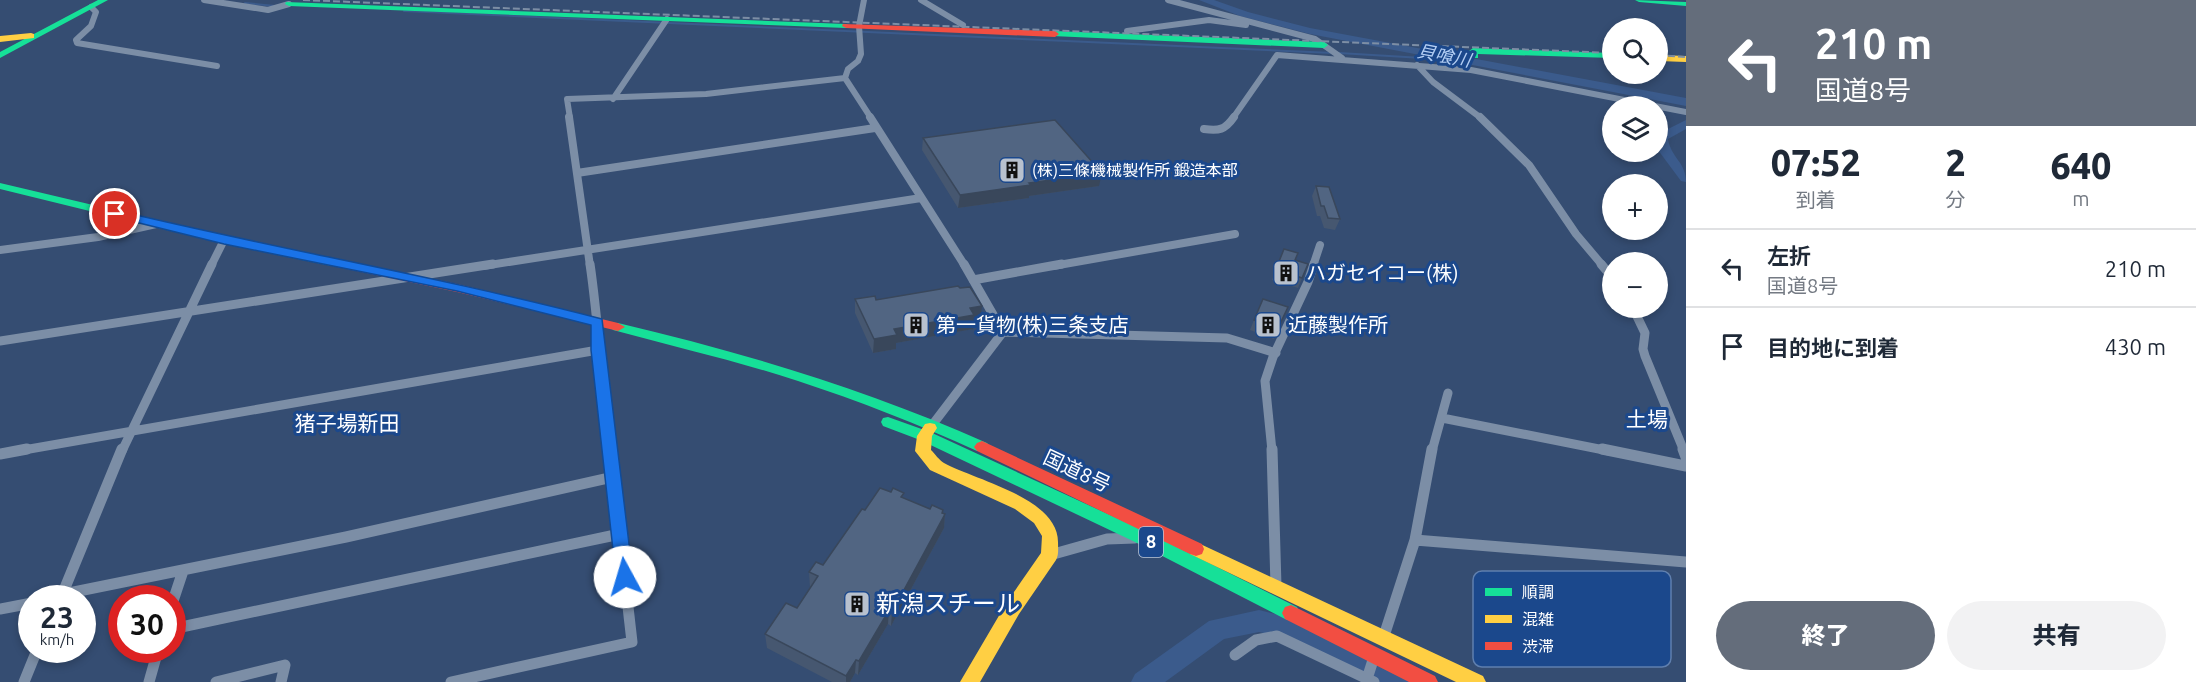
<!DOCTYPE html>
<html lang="ja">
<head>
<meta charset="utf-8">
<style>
	:root { --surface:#fff; --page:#f2f2f3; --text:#1f2937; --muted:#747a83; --line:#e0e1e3; --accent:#646d7b }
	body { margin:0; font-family:Ubuntu,"Noto Sans JP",sans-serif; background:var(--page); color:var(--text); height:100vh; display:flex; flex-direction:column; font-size:22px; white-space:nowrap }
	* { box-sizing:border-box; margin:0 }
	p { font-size:20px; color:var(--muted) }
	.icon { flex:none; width:33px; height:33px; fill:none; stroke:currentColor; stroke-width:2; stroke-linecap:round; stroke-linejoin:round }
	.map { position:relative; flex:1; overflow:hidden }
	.sheet { display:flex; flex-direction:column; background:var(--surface); width:510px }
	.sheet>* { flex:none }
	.banner { background:#646d7b; color:#fff; overflow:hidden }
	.controls { position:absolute; left:1602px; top:18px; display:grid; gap:12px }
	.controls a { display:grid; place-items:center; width:66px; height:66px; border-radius:50%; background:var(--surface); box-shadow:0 3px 9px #0003; font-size:30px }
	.speed { position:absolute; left:18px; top:585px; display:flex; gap:12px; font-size:30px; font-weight:700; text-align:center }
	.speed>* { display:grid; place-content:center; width:78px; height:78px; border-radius:50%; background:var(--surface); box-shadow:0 3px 9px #0003; line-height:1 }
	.speed small { font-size:15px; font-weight:400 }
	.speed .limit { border:9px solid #d22; background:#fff; color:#111 }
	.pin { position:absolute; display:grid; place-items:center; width:51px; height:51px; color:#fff; margin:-26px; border:3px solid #fff; border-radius:50%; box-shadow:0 2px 6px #0007 }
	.me { position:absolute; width:66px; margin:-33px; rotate:354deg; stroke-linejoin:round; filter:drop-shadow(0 0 4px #0008) }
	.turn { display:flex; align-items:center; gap:21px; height:126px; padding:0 30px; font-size:27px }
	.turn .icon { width:78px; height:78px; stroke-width:2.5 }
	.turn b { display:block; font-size:42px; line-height:51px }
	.eta { display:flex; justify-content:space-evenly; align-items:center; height:102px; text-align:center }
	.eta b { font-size:36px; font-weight:800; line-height:42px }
	.cta { display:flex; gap:12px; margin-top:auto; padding:12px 30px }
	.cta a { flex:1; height:69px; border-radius:36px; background:var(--accent); color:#fff; font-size:24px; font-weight:800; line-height:69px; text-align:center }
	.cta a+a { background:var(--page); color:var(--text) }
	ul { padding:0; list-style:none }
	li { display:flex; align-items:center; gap:18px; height:78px; padding:0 30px; border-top:2px solid var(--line) }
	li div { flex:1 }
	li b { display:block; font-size:22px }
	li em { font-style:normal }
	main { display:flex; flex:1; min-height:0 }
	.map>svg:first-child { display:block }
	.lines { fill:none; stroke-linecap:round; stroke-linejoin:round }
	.stream { stroke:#3b5b8c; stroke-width:2 }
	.river { fill:#3b5b8c; fill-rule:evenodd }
	.street-far3 { stroke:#7c8ea6; stroke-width:6 }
	.street-far2 { stroke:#7c8ea6; stroke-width:8 }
	.street-far1 { stroke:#7c8ea6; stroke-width:9 }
	.street { stroke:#7c8ea6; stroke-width:11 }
	.fast { fill:#16e098; fill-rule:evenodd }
	.slow { fill:#ffcf43; fill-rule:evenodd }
	.jam { fill:#f24e42; fill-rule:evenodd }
	.rail { stroke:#7d8ea5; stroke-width:2; stroke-dasharray:7 3; stroke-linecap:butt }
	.wall { fill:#465770 }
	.shaded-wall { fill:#39475b }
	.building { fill:#516582; stroke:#39475b; stroke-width:1.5 }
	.route { fill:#1a73e8; stroke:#114b97; stroke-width:1.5 }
	.labels { text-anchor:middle; stroke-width:6; stroke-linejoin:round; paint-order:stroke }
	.far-poi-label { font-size:16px; fill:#fff; stroke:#1b488c; text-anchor:start }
	.far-water-label { font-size:18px; font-style:italic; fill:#b3cef4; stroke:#1b488c }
	.shield { fill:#1b488c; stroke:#bbc8dc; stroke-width:1.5 }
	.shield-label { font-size:18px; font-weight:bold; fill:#fff }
	.poi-label { font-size:20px; fill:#fff; stroke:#1b488c; text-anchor:start }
	.street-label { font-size:20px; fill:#fff; stroke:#1b488c }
	.neighbourhood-label { font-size:21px; fill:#fff; stroke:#1b488c }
	.near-poi-label { font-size:24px; fill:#fff; stroke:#1b488c; text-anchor:start }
	.key { fill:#1b488c; stroke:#5f7fae; stroke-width:1.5 }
	.key-label { font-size:16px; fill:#fff }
</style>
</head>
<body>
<main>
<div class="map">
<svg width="1686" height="682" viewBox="0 0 1686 682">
	<rect width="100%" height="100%" fill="#354d72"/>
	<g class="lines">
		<path class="stream" d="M 245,3 L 275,6
			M 404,11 L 1333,53
			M 1339,53 L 1456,60"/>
		<path class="river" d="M 1199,0 L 1214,0 L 1248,12 L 1310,28 L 1686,98 L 1686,106 L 1310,34 L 1240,16 Z
			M 1686,120 L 1686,129 L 1668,139 C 1671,158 1686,162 1686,182 L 1681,181 L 1658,150 L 1658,134 Z
			M 1259,610 L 1296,619 L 1406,674 L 1410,682 L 1371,682 L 1283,637 L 1259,632 L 1224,639 L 1165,682 L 1131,682 L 1135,674 L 1209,621 Z"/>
		<path class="street-far3" d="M 204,0 L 268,10 L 289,4
			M 864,0 L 859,26 L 861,54 L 858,61 L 848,69 L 845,78 L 871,118
			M 921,0 L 963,25
			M 1168,0 L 1315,39 L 1342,58
			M 91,7 L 96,12 L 91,26 L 76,40 L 77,43 L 217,66
			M 1127,31 L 1209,20 L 1246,25
			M 1417,65 L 1433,82 L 1481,118
			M 613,99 L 667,19
			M 570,118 L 567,99 L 706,94 L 845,78
			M 1233,118 L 1277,55 L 1471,70 L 1686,112"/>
		<path class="street-far2" d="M 569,117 L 590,266
			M 870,117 L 965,266
			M 1480,117 L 1529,165 L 1576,234 L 1603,266
			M 1204,129 C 1219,131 1225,130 1234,117
			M 577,173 L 875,128
			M 0,250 L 98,237 L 156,224
			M 211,266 L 224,240
			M 483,266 L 921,198
			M 1053,266 L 1235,234
			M 1313,266 L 1320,245"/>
		<path class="street-far1" d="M 590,264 C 599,326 602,389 610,451
			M 964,264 L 1003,332
			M 1601,264 L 1612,277
			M 973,280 L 1062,264
			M 1633,308 L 1645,333 L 1643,349 L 1645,356 L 1684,451
			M 1003,332 L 1227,338 L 1276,353
			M 0,341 L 493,264
			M 1442,418 L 1609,451
			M 933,424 L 1003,332
			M 18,451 L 598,350
			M 122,451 L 212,264
			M 1272,451 L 1265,381 L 1273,357 L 1308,282 L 1314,264
			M 1432,451 L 1448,393"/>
		<path class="street" d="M 1272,449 L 1276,586
			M 1602,449 L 1686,466
			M 1683,449 L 1686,457
			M 0,454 L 27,449
			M 1415,540 L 1686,562
			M 1050,555 L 1107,539 L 1135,538
			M 62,595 L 122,449
			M 58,598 L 59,595 L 346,537 L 613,477
			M 172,604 L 183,571
			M 0,609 L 32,603
			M 172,629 L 620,534
			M 1383,639 L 1415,540 L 1432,449
			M 1235,655 L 1256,640 L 1277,636 L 1374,682
			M 24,682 L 37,650
			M 149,682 L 158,650
			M 216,682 L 285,665 L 281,682
			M 451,682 L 632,642 L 610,449
			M 1366,682 L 1374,657"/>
		<path class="fast" d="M 98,0 L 108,0 L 0,58 L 0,52 Z
			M 1635,0 L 1686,2 L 1686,6 L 1639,2 Z
			M 286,2 L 846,24 L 850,26 L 846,28 L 289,6 L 285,4 Z
			M 1055,31 L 1324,42 L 1328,45 L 1324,48 L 1052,36 L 1052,32 Z
			M 1473,48 L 1612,53 L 1612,58 L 1478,54 L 1478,58 L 1472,58 L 1469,51 Z
			M 0,183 L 224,236 L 332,258 L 338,262 L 332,266 L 224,244 L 0,189 Z
			M 618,323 C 745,353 868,390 987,443 L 990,447 L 987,451 L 977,451 C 918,424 859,401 798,381 C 737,361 675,347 613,330 L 611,327 Z
			M 888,417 L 930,432 L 1147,532 L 1297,607 L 1300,613 L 1297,619 L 1291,621 L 1285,619 L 1135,542 L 920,440 L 883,426 L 881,422 L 883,418 Z"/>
		<path class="slow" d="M 31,33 L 34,34 L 34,38 L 0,42 L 0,36 Z
			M 1658,55 L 1686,56 L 1686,62 L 1658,61 Z
			M 930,423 L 935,424 L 937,428 L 932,436 L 931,450 C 935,454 939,460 944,463 C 975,480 1058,498 1058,542 C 1058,549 1059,554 1056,560 L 1019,614 L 980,682 L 960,682 L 1007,602 L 1041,553 L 1042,536 L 1034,523 L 1015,509 L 930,470 L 915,451 L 917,436 L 925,424 Z
			M 1196,542 L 1483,676 L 1486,682 L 1456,682 L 1190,554 L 1188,549 L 1190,544 Z"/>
		<path class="jam" d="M 843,24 L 1055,31 L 1059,34 L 1055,37 L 846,28 L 842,26 Z
			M 332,258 L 457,284 L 618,323 L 625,327 L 618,331 L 457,292 L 328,265 L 326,262 Z
			M 982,441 L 1202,544 L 1204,549 L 1202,554 L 1196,556 L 1190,554 L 977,451 L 974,447 L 977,443 Z
			M 1291,605 L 1435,676 L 1438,682 L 1409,682 L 1285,619 L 1282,613 L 1285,607 Z"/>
		<path class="rail" d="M 303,0 L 1612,53
			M 1658,55 L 1686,57"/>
	</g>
	<path class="wall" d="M 923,138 L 1099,186 L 1029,196 L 1029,198 L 958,208 L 922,150 Z
		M 1316,186 L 1340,219 L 1335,230 L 1324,228 L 1320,216 L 1317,216 L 1312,196 Z
		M 1295,261 L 1308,264 L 1298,288 L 1272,280 L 1276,269 Z
		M 855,299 L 876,300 L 980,320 L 974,321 L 973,329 L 896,343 L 896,349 L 873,353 L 855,313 Z
		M 1288,307 L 1274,339 L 1250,330 L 1254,320 Z
		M 891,492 L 930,509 L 945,514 L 944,528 L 891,626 L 888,624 L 858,675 L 855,673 L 850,682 L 832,682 L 767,648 L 765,634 L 797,608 L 811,587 L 810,587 L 809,572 L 823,565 L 865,510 Z"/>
	<path class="shaded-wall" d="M 1102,173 L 1099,186 L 1029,196 L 1029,198 L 958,208 L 960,195 L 1029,183 Z
		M 982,306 L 980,320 L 974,321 L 973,329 L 896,343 L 896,349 L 873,353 L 874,339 L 894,329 L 970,308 Z
		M 943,510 L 942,520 L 945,514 L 944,528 L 891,626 L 892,612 Z
		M 889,610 L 888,624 L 858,675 L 859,661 Z
		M 856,660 L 855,673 L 850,682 L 846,682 L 846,676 Z"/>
	<path class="building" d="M 1055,120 L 1102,173 L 1029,183 L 1031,185 L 960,195 L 923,138 Z
		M 1316,186 L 1329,187 L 1340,219 L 1328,218 L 1324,206 L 1321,206 Z
		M 1284,249 L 1298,253 L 1295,260 L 1308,264 L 1302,278 L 1276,269 Z
		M 958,286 L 960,288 L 970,287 L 982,306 L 970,308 L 974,315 L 894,329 L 897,335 L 874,339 L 855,299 L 875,296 L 876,300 Z
		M 1263,299 L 1288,307 L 1278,328 L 1254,320 Z
		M 880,488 L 891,492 L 893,488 L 904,493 L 901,497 L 930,509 L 932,505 L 943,510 L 942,513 L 945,514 L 892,612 L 889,610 L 859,661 L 856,660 L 846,676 L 765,634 L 786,603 L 797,608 L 818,576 L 809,572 L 816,562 L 823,565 L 862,509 L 865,510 Z"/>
	<path class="route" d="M 115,210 C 277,249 441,277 602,319 L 633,577 L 631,582 L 625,585 L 618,582 L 616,577 L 591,350 L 591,325 L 457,291 L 224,244 L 111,216 L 109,214 Z"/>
	<defs>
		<symbol id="building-square" viewBox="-11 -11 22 22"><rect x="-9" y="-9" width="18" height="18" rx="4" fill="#b8c1ce" stroke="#1b488c"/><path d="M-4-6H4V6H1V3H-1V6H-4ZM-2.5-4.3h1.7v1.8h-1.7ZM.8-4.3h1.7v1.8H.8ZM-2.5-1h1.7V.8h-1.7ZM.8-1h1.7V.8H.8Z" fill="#111"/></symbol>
	</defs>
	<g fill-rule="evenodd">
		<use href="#building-square" x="997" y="155" width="30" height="30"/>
		<use href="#building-square" x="1271" y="258" width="30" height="30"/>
		<use href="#building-square" x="901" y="310" width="30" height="30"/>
		<use href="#building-square" x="1253" y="310" width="30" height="30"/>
		<use href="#building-square" x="842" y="589" width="30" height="30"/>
	</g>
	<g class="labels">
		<g class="far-poi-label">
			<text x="1032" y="176">(株)三條機械製作所 鍛造本部</text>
		</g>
		<g class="far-water-label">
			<text transform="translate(1444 56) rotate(11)" y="6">貝喰川</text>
		</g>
		<rect class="shield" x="1139" y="527" width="24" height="30" rx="4.5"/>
		<g class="shield-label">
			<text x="1151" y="548">8</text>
		</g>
		<g class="poi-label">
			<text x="1306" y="280">ハガセイコー(株)</text>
			<text x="936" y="332">第一貨物(株)三条支店</text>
			<text x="1288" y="332">近藤製作所</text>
		</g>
		<g class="street-label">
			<text transform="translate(1077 471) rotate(25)" y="7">国道8号</text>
		</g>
		<g class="neighbourhood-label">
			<text x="1647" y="427">土場</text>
			<text x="347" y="431">猪子場新田</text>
		</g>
		<g class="near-poi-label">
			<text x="876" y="612">新潟スチール</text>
		</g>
	</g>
	<rect x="1473" y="571" width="198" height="96" rx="9" class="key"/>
	<rect x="1485" y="588" width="27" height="8" fill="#16e098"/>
	<rect x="1485" y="615" width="27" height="8" fill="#ffcf43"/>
	<rect x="1485" y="642" width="27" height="8" fill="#f24e42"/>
	<g class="key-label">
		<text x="1522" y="598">順調</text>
		<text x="1522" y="625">混雑</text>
		<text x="1522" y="652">渋滞</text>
	</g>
</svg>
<div class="controls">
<a><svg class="icon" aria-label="search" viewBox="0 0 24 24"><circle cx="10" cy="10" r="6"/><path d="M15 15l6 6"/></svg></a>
<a><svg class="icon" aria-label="layers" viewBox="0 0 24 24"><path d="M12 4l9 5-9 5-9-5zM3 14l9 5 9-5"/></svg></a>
<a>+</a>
<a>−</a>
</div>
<div class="speed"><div>23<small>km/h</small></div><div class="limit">30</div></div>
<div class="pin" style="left:115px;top:214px;background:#d93025"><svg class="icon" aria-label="arrive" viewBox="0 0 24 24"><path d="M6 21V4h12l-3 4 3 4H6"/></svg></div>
<svg class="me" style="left:625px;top:577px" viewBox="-20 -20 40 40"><circle r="19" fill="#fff"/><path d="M0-13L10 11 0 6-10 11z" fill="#1a73e8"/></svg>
</div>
<section class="sheet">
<div class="banner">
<div class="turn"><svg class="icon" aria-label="left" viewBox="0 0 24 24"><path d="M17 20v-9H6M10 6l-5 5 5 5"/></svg><div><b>210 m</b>国道8号</div></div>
</div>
<div class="eta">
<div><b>07:52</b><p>到着</p></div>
<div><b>2</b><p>分</p></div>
<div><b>640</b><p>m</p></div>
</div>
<ul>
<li><svg class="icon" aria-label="left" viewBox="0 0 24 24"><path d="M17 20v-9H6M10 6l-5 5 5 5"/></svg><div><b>左折</b><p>国道8号</p></div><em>210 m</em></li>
<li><svg class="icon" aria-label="arrive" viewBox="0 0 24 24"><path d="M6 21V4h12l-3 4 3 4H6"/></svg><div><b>目的地に到着</b></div><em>430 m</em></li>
</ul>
<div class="cta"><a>終了</a><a>共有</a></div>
</section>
</main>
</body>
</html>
